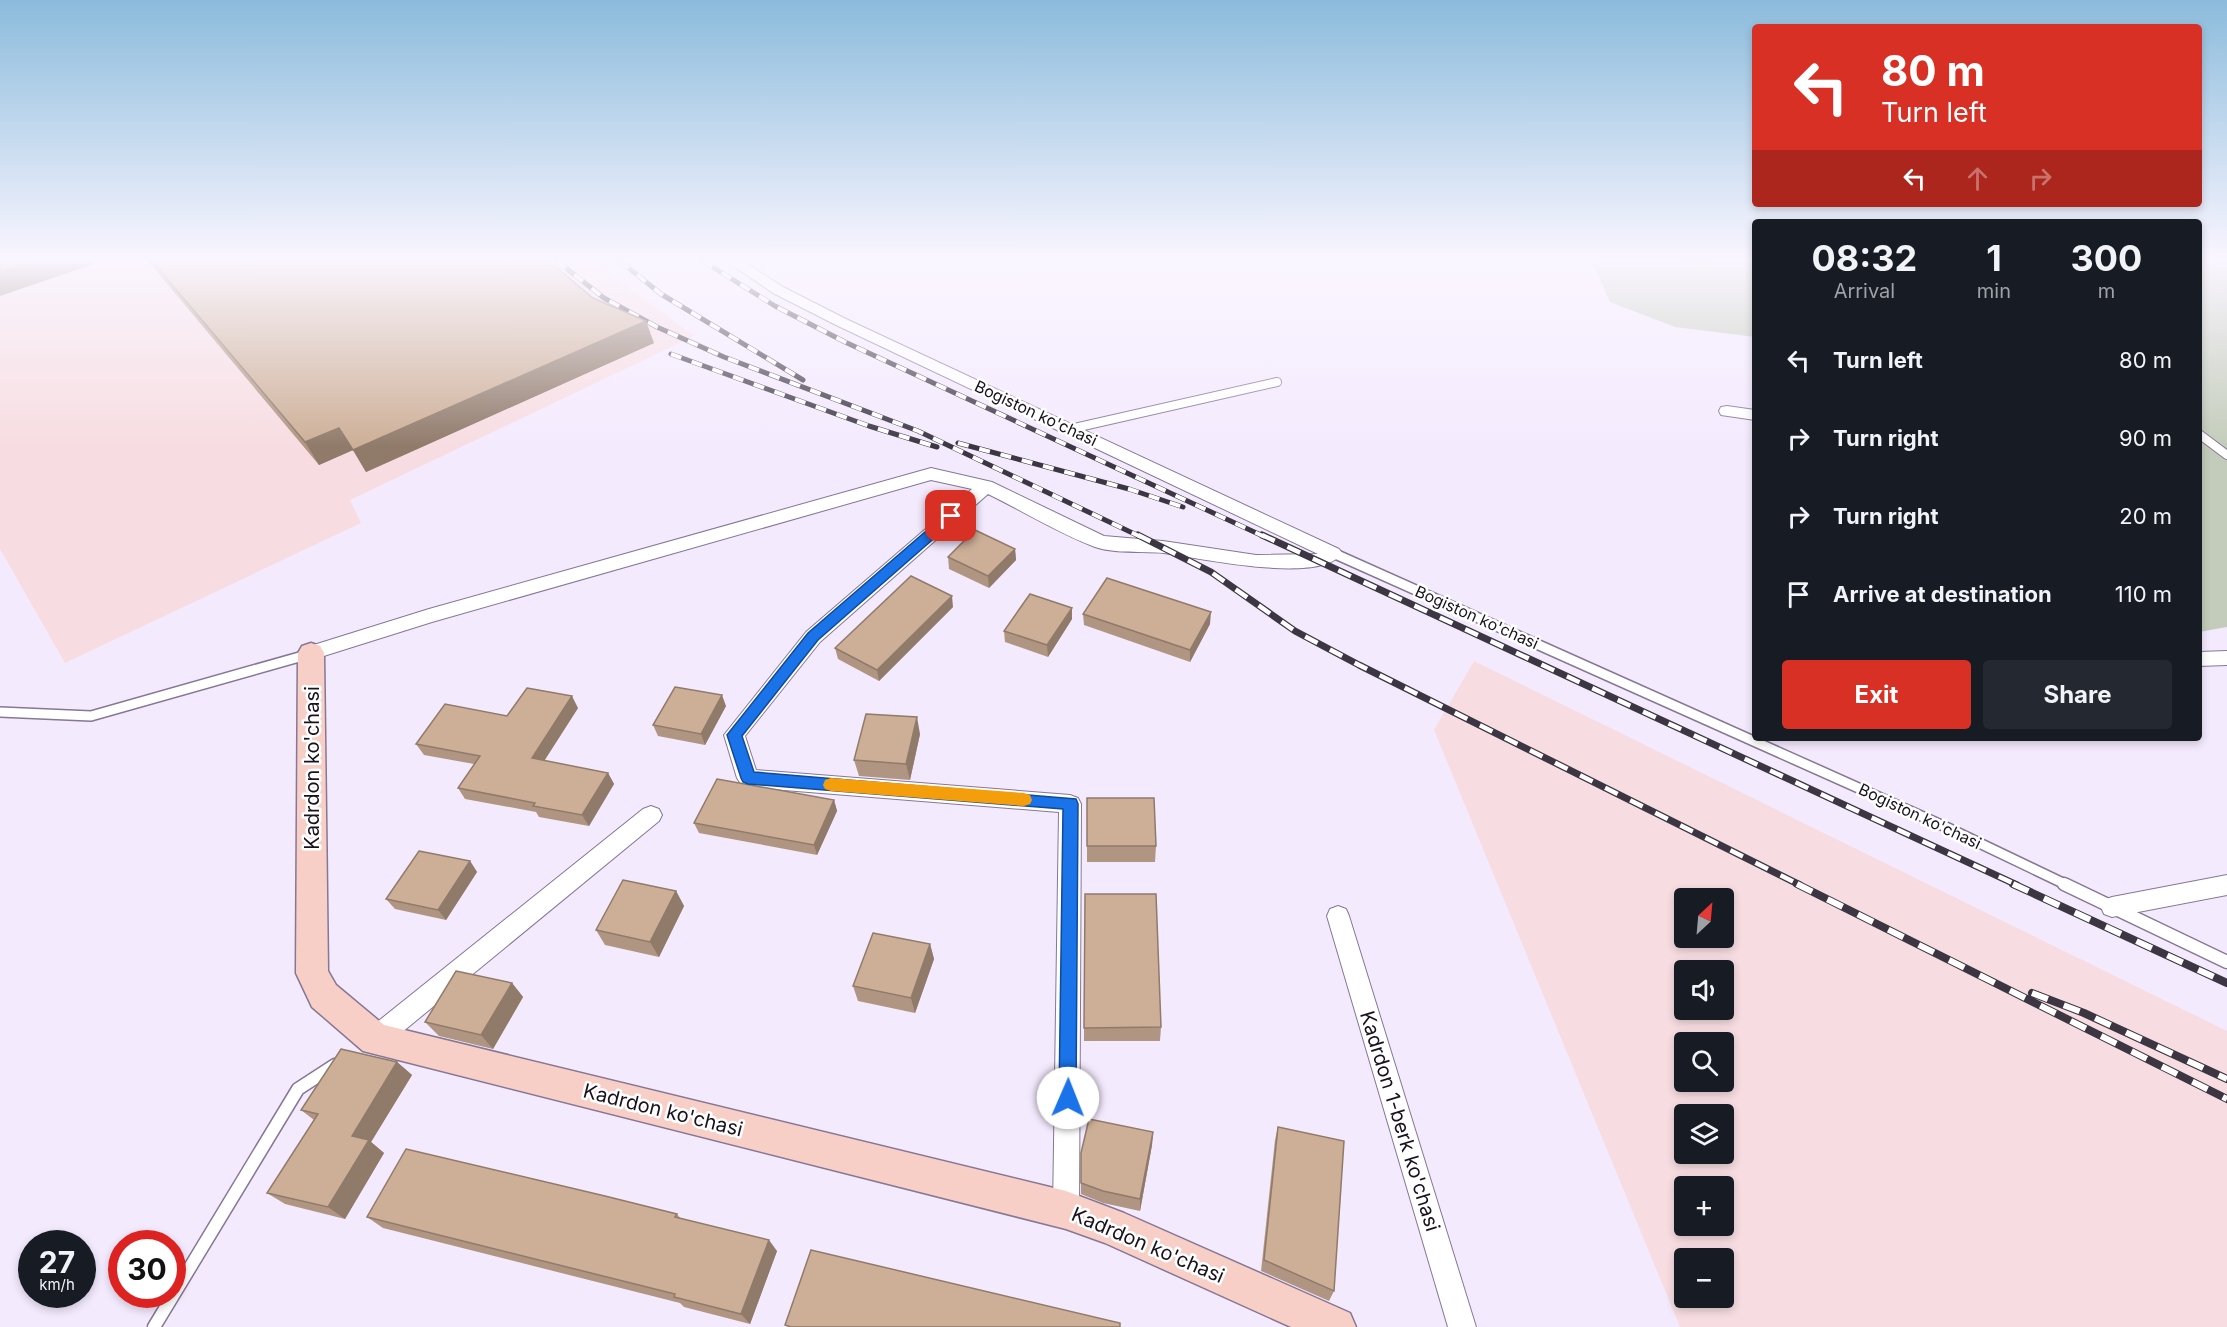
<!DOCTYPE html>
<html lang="en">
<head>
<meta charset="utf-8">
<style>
	:root { --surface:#171b24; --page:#242831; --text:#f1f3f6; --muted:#9ea1a6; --accent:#d93025 }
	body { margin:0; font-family:Inter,sans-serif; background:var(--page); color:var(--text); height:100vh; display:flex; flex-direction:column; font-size:22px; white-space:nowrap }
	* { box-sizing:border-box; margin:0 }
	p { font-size:20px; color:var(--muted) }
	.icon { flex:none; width:33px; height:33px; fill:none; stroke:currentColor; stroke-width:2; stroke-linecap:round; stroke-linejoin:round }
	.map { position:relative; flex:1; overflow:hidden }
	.side { position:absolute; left:1752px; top:219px; width:450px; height:522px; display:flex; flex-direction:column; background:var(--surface); border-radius:6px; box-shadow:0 3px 9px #0003 }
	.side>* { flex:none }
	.hud { position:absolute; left:1752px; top:24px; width:450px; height:183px; border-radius:6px; box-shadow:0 3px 9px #0003; background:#d93025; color:#fff; overflow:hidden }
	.needle { width:39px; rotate:26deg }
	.controls { position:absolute; left:1674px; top:888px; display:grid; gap:12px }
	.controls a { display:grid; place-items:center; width:60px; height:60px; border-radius:6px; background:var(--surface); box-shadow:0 3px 9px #0003; font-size:30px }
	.speed { position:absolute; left:18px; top:1230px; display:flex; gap:12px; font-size:30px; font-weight:700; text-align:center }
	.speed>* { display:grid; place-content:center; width:78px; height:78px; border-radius:50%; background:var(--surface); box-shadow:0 3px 9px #0003; line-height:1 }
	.speed small { font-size:15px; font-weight:400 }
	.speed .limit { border:9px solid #d22; background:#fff; color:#111 }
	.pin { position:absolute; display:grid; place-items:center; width:51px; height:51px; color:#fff; margin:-26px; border-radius:12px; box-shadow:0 3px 9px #0006 }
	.me { position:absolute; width:66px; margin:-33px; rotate:1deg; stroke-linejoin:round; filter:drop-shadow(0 0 4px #0008) }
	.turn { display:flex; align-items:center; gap:21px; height:126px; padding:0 30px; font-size:27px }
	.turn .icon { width:78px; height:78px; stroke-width:2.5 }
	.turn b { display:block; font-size:42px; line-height:51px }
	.lanes { display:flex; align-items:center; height:57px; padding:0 30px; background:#0003; justify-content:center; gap:30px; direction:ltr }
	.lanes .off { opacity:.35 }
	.eta { display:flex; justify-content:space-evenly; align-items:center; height:102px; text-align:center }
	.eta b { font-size:36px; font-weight:700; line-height:42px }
	.cta { display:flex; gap:12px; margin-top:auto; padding:12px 30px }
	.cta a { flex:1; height:69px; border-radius:6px; background:var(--accent); color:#fff; font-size:24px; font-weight:700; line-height:69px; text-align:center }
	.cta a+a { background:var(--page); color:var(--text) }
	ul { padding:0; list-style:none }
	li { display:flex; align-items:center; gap:18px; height:78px; padding:0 30px }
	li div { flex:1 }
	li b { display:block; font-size:22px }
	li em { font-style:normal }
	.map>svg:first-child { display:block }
	.industrial { fill:#f7dde1; fill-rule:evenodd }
	.green { fill:#c3ccba }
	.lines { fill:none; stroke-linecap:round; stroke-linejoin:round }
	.lane-far2-casing { stroke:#867795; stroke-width:10 }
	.lane-far1-casing { stroke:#867795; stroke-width:12 }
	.lane-casing { stroke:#867795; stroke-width:15 }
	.street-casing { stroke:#867795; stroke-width:2 }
	.secondary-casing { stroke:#867795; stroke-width:3 }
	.lane-far2 { stroke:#fff; stroke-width:8 }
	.lane-far1 { stroke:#fff; stroke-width:9 }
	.lane { stroke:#fff; stroke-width:12 }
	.street { fill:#fff; fill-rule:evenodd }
	.secondary { fill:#f7cfc6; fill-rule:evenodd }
	.rail-far2-casing { stroke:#3c3642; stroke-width:5 }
	.rail-far1-casing { stroke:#3c3642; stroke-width:7 }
	.rail-casing { stroke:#3c3642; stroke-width:8 }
	.rail-far2 { stroke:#fff; stroke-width:4; stroke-dasharray:11; stroke-linecap:butt }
	.rail-far1 { stroke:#fff; stroke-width:4.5; stroke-dasharray:14; stroke-linecap:butt }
	.rail { stroke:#fff; stroke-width:6; stroke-dasharray:17; stroke-linecap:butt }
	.wall { fill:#b09682 }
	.shaded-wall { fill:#907a6a }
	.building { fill:#cdaf97; stroke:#907a6a; stroke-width:1.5 }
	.route { fill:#1a73e8; stroke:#114b97; stroke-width:1.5 }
	.slow { fill:#f59e0b }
	.labels { text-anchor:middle; stroke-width:5; stroke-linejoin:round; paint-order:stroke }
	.street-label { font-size:16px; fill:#18121d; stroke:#fff }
	.near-street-label { font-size:20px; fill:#18121d; stroke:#fff }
</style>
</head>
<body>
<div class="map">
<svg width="2227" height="1327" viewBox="0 0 2227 1327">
	<rect width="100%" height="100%" fill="#f4eafe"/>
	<path class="industrial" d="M 0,261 L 592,261 L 694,336 L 350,500 L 361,523 L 65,663 L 0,549 Z
		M 1474,661 L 2227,1031 L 2227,1327 L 1680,1327 L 1434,730 ZM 1684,898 L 1724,898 L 1724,938 L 1684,938 ZM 1684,970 L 1724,970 L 1724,1010 L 1684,1010 ZM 1684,1042 L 1724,1042 L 1724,1082 L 1684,1082 ZM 1684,1114 L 1724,1114 L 1724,1154 L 1684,1154 ZM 1684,1186 L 1724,1186 L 1724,1226 L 1684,1226 ZM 1684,1258 L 1724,1258 L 1724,1298 L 1684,1298 Z"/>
	<path class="green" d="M 1755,261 L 1755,337 L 1675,327 L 1610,302 L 1592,262 Z
		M 2199,261 L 2227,261 L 2227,627 L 2199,632 Z"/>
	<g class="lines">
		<defs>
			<path id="lane-far2" d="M 1070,429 L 1277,382
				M 2199,434 L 2227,455"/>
			<path id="lane-far1" d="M 1333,553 L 1948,828 L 2067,885
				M 0,712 L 91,716 L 310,654"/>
			<path id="lane" d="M 2064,884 L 2227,962
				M 154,1327 L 298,1089 L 335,1065"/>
			<path id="street" d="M 726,261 L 743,261 L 783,287 L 846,319 L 1339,549 L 1342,553 C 1323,585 1198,558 1164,553 C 1142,551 1116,554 1095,547 C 1058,533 1023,511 988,494 L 820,642 L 745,736 L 756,770 L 1070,795 L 1078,798 L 1081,804 L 1079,1210 L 1076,1220 L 1066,1223 L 1056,1220 L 1053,1210 L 1059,812 L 748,787 L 741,784 L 737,778 L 724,735 L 806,632 L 972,489 L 931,480 L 432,622 L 311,660 L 304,658 L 301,653 L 304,648 L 429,609 L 931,468 L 992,482 L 1104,536 L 1163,541 L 1256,555 L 1318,554 L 836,325 L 773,293 Z
				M 1727,406 L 1755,410 L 1755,420 L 1721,415 L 1719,411 L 1721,407 Z
				M 2227,651 L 2227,665 L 2199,666 L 2199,652 Z
				M 651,806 L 659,809 L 662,815 L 659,821 L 384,1047 L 375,1051 L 366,1047 L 363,1039 L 366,1031 L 643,809 Z
				M 2227,875 L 2227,895 L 2112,917 L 2104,914 L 2101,907 L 2104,900 L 2112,897 Z
				M 1338,906 L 1346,909 L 1349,916 L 1476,1327 L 1448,1327 L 1327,916 L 1330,909 Z"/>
			<path id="secondary" d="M 311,643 L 320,646 L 324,653 L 328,971 L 336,985 L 384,1025 L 1066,1191 L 1124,1213 L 1350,1313 L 1356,1327 L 1291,1327 L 1105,1243 L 1066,1229 L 363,1051 L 312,1007 L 296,973 L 298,653 L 302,646 Z"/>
		</defs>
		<use href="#lane-far2" class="lane-far2-casing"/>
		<use href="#lane-far1" class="lane-far1-casing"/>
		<use href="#lane" class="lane-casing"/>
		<use href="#street" class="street-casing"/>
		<use href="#secondary" class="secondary-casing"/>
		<use href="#lane-far2" class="lane-far2"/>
		<use href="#lane-far1" class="lane-far1"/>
		<use href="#lane" class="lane"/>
		<use href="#street" class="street"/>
		<use href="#secondary" class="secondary"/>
		<defs>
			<path id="rail-far2" d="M 557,261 L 604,298 L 657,327 L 724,357 L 918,431 L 1141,537
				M 620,261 L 661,294 L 803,380
				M 703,261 L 775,306 L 845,342 L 1265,537
				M 671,354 L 869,426 L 937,447
				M 958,443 L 1129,489 L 1183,507"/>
			<path id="rail-far1" d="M 1138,535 L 1211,572 L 1295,631 L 1359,665 L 1800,885
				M 1262,535 L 2017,885"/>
			<path id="rail" d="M 1797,884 L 2227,1099
				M 2013,884 L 2227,983
				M 2032,993 L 2084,1013 L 2227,1079"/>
		</defs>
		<use href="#rail-far2" class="rail-far2-casing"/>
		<use href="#rail-far1" class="rail-far1-casing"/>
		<use href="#rail" class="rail-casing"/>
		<use href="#rail-far2" class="rail-far2"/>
		<use href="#rail-far1" class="rail-far1"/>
		<use href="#rail" class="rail"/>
	</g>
	<path class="wall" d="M 148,261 L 549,261 L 593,298 L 654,343 L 366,472 L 353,450 L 319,465 Z
		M 1015,549 L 1016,560 L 989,588 L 949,569 L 948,557 Z
		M 953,607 L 879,681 L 838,659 L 835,648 Z
		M 1072,608 L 1072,619 L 1048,657 L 1005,642 L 1004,631 Z
		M 1083,614 L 1210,624 L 1190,662 L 1084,625 Z
		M 726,706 L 705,745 L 658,736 L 653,725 Z
		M 578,708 L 544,761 L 608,773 L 614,784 L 589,826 L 539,817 L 536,812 L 465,799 L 458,788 L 474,764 L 424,755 L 416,744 L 507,716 Z
		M 920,734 L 910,780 L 859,776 L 854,760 Z
		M 834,800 L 837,811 L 817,855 L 699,833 L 694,823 Z
		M 1087,846 L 1156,846 L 1155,862 L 1087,862 Z
		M 470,861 L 477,872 L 446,920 L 395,909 L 386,899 Z
		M 676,891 L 684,906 L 659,957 L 605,945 L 596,930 Z
		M 930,944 L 934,959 L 915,1013 L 858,1001 L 853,986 Z
		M 512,983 L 523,997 L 493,1049 L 439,1036 L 425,1022 Z
		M 1161,1027 L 1160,1041 L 1084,1041 L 1084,1028 Z
		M 397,1062 L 412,1075 L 371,1142 L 384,1153 L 345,1219 L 285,1204 L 267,1193 L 314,1120 L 301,1110 Z
		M 1278,1127 L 1334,1291 L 1329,1301 L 1261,1271 L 1275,1140 Z
		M 1153,1132 L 1152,1145 L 1140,1211 L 1103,1203 L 1081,1194 L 1081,1183 Z
		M 677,1214 L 680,1218 L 777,1251 L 750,1324 L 684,1307 L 680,1303 L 383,1228 L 367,1217 Z"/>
	<path class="shaded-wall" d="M 30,261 L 92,261 L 94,264 L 0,296 L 0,272 Z
		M 646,321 L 654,343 L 366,472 L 353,450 Z
		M 339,428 L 353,450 L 319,465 L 305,442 Z
		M 1015,549 L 1016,560 L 989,588 L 988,576 Z
		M 952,596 L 953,607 L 879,681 L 877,670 Z
		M 1072,608 L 1072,619 L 1048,657 L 1047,645 Z
		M 1211,612 L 1210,624 L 1190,662 L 1190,650 Z
		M 722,695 L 726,706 L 705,745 L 701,734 Z
		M 572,696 L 578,708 L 539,769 L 532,758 Z
		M 917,717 L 920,734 L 910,780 L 906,764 Z
		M 608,773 L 614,784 L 589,826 L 582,815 Z
		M 834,800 L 837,811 L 817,855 L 814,845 Z
		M 470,861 L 477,872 L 446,920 L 438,910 Z
		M 676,891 L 684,906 L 659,957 L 650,942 Z
		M 930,944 L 934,959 L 915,1013 L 911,998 Z
		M 512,983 L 523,997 L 493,1049 L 481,1035 Z
		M 397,1062 L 412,1075 L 371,1142 L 384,1153 L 345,1219 L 328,1207 L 352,1136 Z
		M 1153,1132 L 1152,1145 L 1140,1211 L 1140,1199 Z
		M 769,1240 L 777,1251 L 750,1324 L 741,1314 Z"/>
	<path class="building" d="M 0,261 L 30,261 L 0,272 Z
		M 152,261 L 549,261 L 593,298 L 646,321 L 353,450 L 339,428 L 305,442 Z
		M 975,530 L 1015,549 L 988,576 L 948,557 Z
		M 911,576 L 952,596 L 877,670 L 835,648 Z
		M 1107,578 L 1211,612 L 1190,650 L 1083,614 Z
		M 1030,594 L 1072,608 L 1047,645 L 1004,631 Z
		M 675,687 L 722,695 L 701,734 L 653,725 Z
		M 527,688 L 572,696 L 532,758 L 608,773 L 582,815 L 533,806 L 535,803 L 458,788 L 480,756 L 416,744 L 445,704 L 507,716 Z
		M 866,714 L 917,717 L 906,764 L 854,760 Z
		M 717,779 L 834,800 L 814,845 L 694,823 Z
		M 1087,798 L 1154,798 L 1156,846 L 1087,846 Z
		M 419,851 L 470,861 L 438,910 L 386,899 Z
		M 623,880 L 676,891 L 650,942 L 596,930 Z
		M 1085,894 L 1156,894 L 1161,1027 L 1084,1028 Z
		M 873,933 L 930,944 L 911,998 L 853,986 Z
		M 456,971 L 512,983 L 481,1035 L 425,1022 Z
		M 341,1049 L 397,1062 L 352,1136 L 369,1140 L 328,1207 L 267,1193 L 318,1114 L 301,1110 Z
		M 1089,1119 L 1153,1132 L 1140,1199 L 1103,1191 L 1081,1183 L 1081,1153 Z
		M 1278,1127 L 1344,1141 L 1334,1291 L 1264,1260 Z
		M 406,1149 L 605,1196 L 677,1214 L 675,1217 L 769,1240 L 741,1314 L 674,1297 L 675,1294 L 367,1217 Z
		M 811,1250 L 1120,1323 L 1120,1327 L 791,1327 L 785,1325 Z"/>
	<linearGradient id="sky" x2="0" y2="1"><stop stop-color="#8bbbdc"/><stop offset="0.58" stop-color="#faf6ff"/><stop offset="1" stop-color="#faf6ff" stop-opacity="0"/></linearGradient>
	<rect width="2227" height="447" fill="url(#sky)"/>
	<path class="route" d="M 951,512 L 957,516 L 956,519 L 818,640 L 742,736 L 754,772 L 1076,799 L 1078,804 L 1076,1098 L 1074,1104 L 1068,1107 L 1061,1104 L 1059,1098 L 1063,809 L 748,784 L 743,782 L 741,778 L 727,735 L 808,633 L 947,513 Z"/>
	<path class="slow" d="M 831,778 L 1024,793 L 1030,795 L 1032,800 L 1030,804 L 1024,806 L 831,791 L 825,789 L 823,785 L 825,780 Z"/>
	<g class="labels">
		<g class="street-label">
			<text transform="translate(1036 413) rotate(25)" y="6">Bogiston ko'chasi</text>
			<text transform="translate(1477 617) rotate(24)" y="6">Bogiston ko'chasi</text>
			<text transform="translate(1920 816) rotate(25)" y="6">Bogiston ko'chasi</text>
		</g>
		<g class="near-street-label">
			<text transform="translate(312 768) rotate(-90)" y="7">Kadrdon ko'chasi</text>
			<text transform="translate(663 1110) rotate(14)" y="7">Kadrdon ko'chasi</text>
			<text transform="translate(1400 1121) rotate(73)" y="7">Kadrdon 1-berk ko'chasi</text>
			<text transform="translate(1148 1245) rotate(23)" y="7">Kadrdon ko'chasi</text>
		</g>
	</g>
</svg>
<div class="controls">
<a><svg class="needle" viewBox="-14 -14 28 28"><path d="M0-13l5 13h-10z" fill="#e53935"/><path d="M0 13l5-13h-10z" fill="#9ea1a6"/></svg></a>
<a><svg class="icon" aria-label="sound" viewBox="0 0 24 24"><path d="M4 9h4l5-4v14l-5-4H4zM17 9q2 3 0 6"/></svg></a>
<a><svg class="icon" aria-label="search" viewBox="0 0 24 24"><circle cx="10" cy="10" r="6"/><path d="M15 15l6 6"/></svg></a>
<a><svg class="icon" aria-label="layers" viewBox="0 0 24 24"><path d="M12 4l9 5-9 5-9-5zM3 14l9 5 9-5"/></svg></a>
<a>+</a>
<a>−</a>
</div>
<div class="speed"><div>27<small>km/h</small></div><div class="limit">30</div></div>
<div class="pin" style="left:951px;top:516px;background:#d93025"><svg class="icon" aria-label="arrive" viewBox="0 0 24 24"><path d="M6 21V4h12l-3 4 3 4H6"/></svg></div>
<svg class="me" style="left:1068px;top:1098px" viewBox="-20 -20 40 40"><circle r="19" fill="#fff"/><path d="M0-13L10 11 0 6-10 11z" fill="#1a73e8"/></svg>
<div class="hud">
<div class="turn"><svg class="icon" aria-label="left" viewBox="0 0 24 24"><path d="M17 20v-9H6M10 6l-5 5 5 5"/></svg><div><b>80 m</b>Turn left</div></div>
<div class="lanes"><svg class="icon" aria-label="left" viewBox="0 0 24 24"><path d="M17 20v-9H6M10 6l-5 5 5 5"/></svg><svg class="icon off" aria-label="ahead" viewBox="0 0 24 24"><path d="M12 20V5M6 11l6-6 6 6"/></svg><svg class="icon off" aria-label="right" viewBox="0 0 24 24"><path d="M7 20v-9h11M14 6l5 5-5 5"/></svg></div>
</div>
<section class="side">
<div class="eta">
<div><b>08:32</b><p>Arrival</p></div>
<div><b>1</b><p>min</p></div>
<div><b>300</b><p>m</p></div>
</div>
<ul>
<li><svg class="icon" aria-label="left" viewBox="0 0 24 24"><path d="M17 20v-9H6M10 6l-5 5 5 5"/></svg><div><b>Turn left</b></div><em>80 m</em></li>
<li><svg class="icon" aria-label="right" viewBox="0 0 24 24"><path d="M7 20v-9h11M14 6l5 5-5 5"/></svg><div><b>Turn right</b></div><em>90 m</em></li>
<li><svg class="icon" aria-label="right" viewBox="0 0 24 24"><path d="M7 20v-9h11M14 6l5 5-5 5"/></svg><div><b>Turn right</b></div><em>20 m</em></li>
<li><svg class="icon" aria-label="arrive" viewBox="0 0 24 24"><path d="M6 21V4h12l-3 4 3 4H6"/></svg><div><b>Arrive at destination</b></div><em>110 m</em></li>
</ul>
<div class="cta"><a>Exit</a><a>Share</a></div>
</section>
</div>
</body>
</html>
